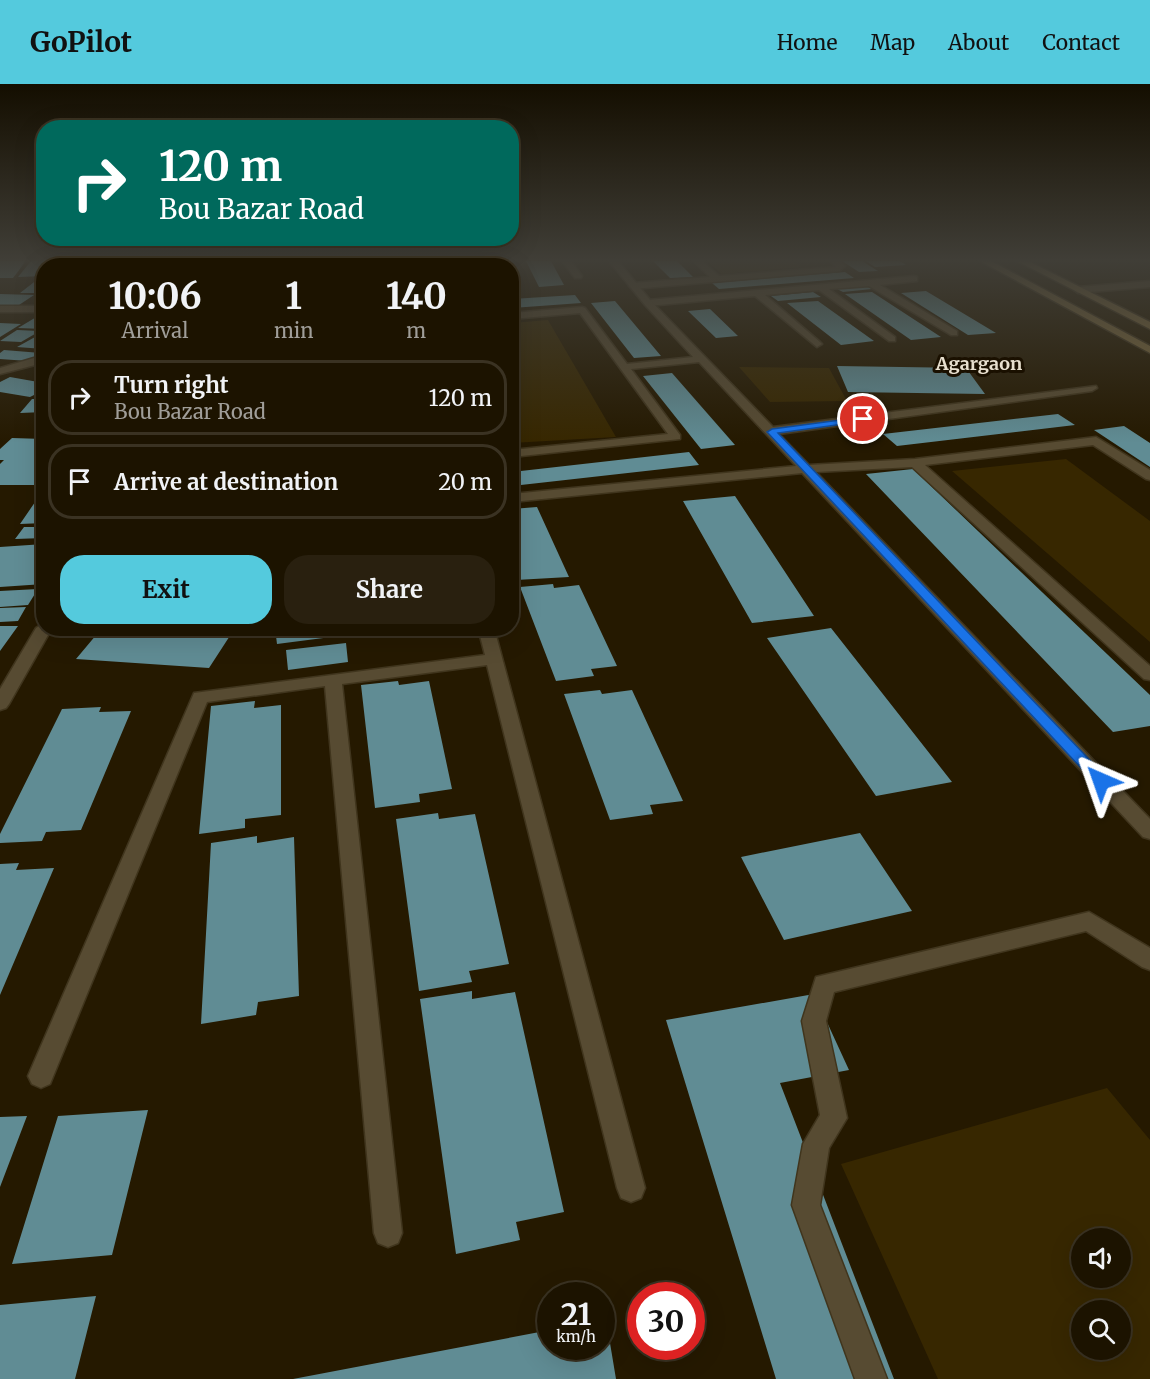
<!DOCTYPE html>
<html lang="en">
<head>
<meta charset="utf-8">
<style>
	:root { --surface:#1c1300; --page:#29200f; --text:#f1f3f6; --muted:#a09e99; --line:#3a3222; --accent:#54cadd }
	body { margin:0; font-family:Merriweather,serif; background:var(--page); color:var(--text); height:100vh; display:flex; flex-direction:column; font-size:22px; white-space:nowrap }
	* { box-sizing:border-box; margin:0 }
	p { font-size:20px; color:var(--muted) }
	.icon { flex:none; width:33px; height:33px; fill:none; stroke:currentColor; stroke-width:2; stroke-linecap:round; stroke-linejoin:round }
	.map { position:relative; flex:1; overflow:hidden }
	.sheet { position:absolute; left:36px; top:174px; width:483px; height:378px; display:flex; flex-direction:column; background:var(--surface); border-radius:24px; box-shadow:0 6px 24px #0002,0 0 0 2px var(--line) }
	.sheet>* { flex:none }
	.top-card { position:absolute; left:36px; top:36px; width:483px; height:126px; border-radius:24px; box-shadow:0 6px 24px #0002,0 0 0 2px var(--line); background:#00695c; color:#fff; overflow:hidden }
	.buttons { position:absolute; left:1071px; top:1144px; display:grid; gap:12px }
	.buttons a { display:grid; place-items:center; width:60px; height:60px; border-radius:50%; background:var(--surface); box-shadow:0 6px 24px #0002,0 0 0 2px var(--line); font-size:30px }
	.speed { position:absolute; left:537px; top:1198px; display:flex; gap:12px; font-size:30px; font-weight:700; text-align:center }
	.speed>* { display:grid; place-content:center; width:78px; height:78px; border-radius:50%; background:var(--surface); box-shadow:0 6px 24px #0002,0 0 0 2px var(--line); line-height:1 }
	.speed small { font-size:15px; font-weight:400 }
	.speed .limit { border:9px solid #d22; background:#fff; color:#111 }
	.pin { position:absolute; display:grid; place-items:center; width:51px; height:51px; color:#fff; margin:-26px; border:3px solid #fff; border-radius:50%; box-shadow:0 2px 6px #0007 }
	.me { position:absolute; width:66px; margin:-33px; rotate:317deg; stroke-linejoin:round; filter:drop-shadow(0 0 4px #0008) }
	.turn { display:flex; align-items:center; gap:21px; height:126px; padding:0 24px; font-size:27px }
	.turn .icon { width:78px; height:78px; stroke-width:2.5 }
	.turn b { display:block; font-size:42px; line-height:51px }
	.eta { display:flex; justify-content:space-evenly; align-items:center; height:102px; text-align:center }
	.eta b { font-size:36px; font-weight:700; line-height:42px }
	.primary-button { display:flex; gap:12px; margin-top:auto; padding:12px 24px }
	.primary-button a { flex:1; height:69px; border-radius:24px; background:var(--accent); color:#111; font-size:24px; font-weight:700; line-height:69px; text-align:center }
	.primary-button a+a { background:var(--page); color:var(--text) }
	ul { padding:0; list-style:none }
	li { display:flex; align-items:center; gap:18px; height:75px; margin:0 12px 9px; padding:0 12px; border:3px solid var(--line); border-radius:24px }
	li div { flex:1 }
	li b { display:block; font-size:22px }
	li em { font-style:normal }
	header { display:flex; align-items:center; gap:36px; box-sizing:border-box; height:84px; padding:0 30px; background:var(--accent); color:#111 }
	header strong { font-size:28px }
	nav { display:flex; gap:33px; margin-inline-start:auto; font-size:21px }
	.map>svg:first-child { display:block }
	.green { fill:#372700; fill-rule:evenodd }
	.building { fill:#608c94 }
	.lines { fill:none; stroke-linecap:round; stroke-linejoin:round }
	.lane-casing { stroke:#40351d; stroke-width:3 }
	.street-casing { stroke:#40351d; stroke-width:3 }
	.secondary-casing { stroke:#40351d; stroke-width:3 }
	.lane { fill:#574b32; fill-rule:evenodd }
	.street { fill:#574b32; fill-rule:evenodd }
	.secondary { fill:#7a673c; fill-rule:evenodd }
	.route { fill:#1a73e8; stroke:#114b97; stroke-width:1.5 }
	.labels { text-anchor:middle; stroke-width:6; stroke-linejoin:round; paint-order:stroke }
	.far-district-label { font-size:18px; font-weight:bold; fill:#e8e0cf; stroke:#1a1000 }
</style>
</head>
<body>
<header>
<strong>GoPilot</strong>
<nav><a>Home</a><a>Map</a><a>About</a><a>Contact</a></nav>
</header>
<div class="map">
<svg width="1150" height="1295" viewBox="0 0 1150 1295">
	<rect width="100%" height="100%" fill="#251900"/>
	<path class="green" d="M 707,177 L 793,177 L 801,183 L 722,190 Z
		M 548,236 L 616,353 L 512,359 L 512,239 Z
		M 739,283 L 829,284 L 847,317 L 770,318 Z
		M 1066,375 L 1150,437 L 1150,558 L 952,387 Z
		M 1107,1004 L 1150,1056 L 1150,1295 L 938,1295 L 841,1080 ZM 1082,1155 L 1120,1155 L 1120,1194 L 1082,1194 ZM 1082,1227 L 1120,1227 L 1120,1266 L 1082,1266 Z"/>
	<path class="building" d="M 0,177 L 26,177 L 13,194 L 0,194 Z
		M 31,177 L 55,177 L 52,182 L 44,182 L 44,192 L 18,193 Z
		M 113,177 L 111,182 L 72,182 L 75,178 Z
		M 142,177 L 139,182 L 113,182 L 116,178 Z
		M 526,177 L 551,177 L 564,201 L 539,203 Z
		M 653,177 L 677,177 L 693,193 L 670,194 Z
		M 842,177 L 862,177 L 878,187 L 859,188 Z
		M 866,177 L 900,177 L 906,181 L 875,183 Z
		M 206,178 L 204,182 L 178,182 L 179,179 Z
		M 422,178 L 447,178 L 448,182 L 422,182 Z
		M 845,188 L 854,194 L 719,205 L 712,199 Z
		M 38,195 L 44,195 L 44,209 L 20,209 Z
		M 864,201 L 872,205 L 843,208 L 835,204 Z
		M 926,207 L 996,249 L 968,251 L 901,209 Z
		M 813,208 L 821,213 L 778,217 L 771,212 Z
		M 872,208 L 941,253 L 911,256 L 845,210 Z
		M 0,210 L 34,211 L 16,223 L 0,223 Z
		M 575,211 L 581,219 L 512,224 L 512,215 Z
		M 615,217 L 661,272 L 634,274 L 591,219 Z
		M 818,217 L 874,257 L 841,261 L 787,219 Z
		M 710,225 L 738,252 L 716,254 L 688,227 Z
		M 38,232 L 44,232 L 44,245 L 18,244 Z
		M 0,239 L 21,240 L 0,253 Z
		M 17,246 L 40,247 L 21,258 L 0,257 Z
		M 44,248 L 44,265 L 17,263 Z
		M 4,266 L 41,269 L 28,277 L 0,275 L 0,269 Z
		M 837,282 L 966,284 L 985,310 L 848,308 Z
		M 672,289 L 735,361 L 701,365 L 643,292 Z
		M 10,293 L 44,299 L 44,306 L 30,313 L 0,308 L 0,298 Z
		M 32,315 L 44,315 L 44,328 L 20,329 Z
		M 1058,330 L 1075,341 L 897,362 L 883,350 Z
		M 1124,342 L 1150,359 L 1150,383 L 1094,346 Z
		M 12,354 L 44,355 L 44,401 L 0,401 L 0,380 L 4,376 L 0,376 L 0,365 Z
		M 689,368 L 699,381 L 512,402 L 512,388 Z
		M 913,385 L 1150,611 L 1150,642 L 1113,648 L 866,390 Z
		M 44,405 L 44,439 L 20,440 Z
		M 735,412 L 814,532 L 752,539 L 683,417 Z
		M 537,423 L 569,493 L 516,496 L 512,485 L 512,425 Z
		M 24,443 L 44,443 L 44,454 L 15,455 Z
		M 44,460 L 44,500 L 0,503 L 0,463 Z
		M 553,500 L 554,504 L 579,501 L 617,582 L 591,585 L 594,592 L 556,597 L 520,503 Z
		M 38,505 L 28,521 L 0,523 L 0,507 Z
		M 26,523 L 18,537 L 0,538 L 0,524 Z
		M 0,542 L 18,542 L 0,567 Z
		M 102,544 L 235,544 L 209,584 L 76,575 Z
		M 275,544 L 338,544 L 339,552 L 277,560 Z
		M 831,544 L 952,698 L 876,712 L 767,554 Z
		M 346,559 L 348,578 L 288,586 L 286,566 Z
		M 398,597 L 399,601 L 429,597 L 452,705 L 419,710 L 420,718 L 375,724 L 361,601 Z
		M 600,606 L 602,610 L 632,606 L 683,717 L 650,721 L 653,730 L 610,736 L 564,610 Z
		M 255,617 L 254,624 L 281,621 L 281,731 L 245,735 L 245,744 L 199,750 L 211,622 Z
		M 101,623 L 99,628 L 131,627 L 81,746 L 46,748 L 42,757 L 0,759 L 0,750 L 62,625 Z
		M 438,729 L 439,735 L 475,730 L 509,880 L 469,887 L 472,898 L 419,907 L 396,735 Z
		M 860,749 L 912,827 L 784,856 L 741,773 Z
		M 257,752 L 257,759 L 294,753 L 299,912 L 258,918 L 256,931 L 201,940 L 211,759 Z
		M 19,779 L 16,786 L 54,784 L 0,911 L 0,780 Z
		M 472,907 L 472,915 L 515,908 L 564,1128 L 516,1138 L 520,1156 L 456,1170 L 420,915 Z
		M 814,910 L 849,986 L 780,999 L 894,1295 L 776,1295 L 666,936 Z
		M 148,1026 L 112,1171 L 12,1180 L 58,1032 Z
		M 27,1032 L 0,1103 L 0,1033 Z
		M 96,1212 L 75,1295 L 0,1295 L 0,1221 Z
		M 606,1235 L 616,1295 L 293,1295 L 550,1246 L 550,1263 L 602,1263 L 602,1236 Z"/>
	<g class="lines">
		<defs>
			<path id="lane" d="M 693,177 L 702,177 L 719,192 L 836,183 L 830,177 L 840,177 L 845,182 L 839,187 L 633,205 L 629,202 L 633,199 L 710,193 Z
				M 914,192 L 917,193 L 917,197 L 880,201 L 957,247 L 957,251 L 951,251 L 869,202 L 829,205 L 895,253 L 895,257 L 889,257 L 819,206 L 765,211 L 820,258 L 822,260 L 817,263 L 755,212 L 648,222 L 644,219 L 648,216 Z
				M 1150,197 L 1150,203 L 1078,209 L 1074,206 L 1078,203 Z"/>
			<path id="street" d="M 236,177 L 244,177 L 241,182 L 233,182 Z
				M 562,177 L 571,177 L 582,192 L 581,194 L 575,194 Z
				M 609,177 L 618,177 L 651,217 L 773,343 L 1096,302 L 1097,304 L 1092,307 L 779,350 L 809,381 L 915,375 L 1096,353 L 1150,386 L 1150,396 L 1146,395 L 1093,361 L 925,381 L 1150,582 L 1150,596 L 1144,595 L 912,383 L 816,388 L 1150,735 L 1150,755 L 1143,753 L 802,389 L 512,418 L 512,410 L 796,382 L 699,278 L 631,285 L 680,351 L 680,355 L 512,373 L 512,366 L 668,350 L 580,229 L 512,235 L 512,229 L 582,223 L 585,224 L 627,280 L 693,273 L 645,221 Z
				M 0,222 L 44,222 L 44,228 L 0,228 Z
				M 44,271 L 44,278 L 39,280 L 0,290 L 0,284 Z
				M 44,539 L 44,544 L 52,544 L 9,620 L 6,624 L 0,626 L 0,605 L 36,544 Z
				M 478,544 L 494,544 L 645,1104 L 641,1114 L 631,1118 L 621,1114 L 617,1104 L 487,581 L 342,600 L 402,1149 L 398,1159 L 388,1163 L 378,1159 L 374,1149 L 325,602 L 207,618 L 50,1000 L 41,1004 L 32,1000 L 28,992 L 194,609 L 485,571 Z
				M 1089,828 L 1150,864 L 1150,886 L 1142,883 L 1086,847 L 834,908 L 826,937 L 847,1034 L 829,1064 L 820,1121 L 887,1295 L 855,1295 L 792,1121 L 803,1060 L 820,1031 L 802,937 L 816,893 Z"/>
			<path id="secondary" d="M 980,177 L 991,177 L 1150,262 L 1150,269 Z
				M 1017,177 L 1028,177 L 1150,238 L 1150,245 Z"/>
		</defs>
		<use href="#lane" class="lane-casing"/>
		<use href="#street" class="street-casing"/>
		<use href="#secondary" class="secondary-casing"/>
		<use href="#lane" class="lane"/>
		<use href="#street" class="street"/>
		<use href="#secondary" class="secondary"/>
	</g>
	<linearGradient id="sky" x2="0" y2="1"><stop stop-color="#140e00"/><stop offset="0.49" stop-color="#403e37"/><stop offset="1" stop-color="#403e37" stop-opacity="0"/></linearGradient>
	<rect width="1150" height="359" fill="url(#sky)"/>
	<path class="route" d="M 863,333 L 868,335 L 866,337 L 778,349 L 1106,693 L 1108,697 L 1106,700 L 1096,700 L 767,348 L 772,345 Z"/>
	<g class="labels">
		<g class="far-district-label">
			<text x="979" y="286">Agargaon</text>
		</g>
	</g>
</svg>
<div class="buttons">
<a><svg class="icon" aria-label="sound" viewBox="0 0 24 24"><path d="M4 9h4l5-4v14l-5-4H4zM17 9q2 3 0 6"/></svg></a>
<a><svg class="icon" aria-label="search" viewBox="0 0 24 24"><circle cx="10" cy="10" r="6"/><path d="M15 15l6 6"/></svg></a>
</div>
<div class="speed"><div>21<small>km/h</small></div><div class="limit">30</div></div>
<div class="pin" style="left:863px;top:335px;background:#d93025"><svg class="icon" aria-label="arrive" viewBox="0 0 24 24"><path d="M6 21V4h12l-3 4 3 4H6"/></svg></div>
<svg class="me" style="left:1101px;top:697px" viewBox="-20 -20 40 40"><path d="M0-17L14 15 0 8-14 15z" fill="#1a73e8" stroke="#fff" stroke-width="4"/></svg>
<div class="top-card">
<div class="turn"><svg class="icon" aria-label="right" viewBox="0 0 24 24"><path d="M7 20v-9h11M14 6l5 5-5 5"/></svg><div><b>120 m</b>Bou Bazar Road</div></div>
</div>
<section class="sheet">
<div class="eta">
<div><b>10:06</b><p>Arrival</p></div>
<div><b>1</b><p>min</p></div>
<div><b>140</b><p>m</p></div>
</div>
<ul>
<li><svg class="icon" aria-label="right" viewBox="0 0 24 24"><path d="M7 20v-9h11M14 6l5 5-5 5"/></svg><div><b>Turn right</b><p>Bou Bazar Road</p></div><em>120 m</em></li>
<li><svg class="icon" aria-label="arrive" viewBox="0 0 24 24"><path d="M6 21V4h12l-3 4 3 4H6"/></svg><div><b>Arrive at destination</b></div><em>20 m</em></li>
</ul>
<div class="primary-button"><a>Exit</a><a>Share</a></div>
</section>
</div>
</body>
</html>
